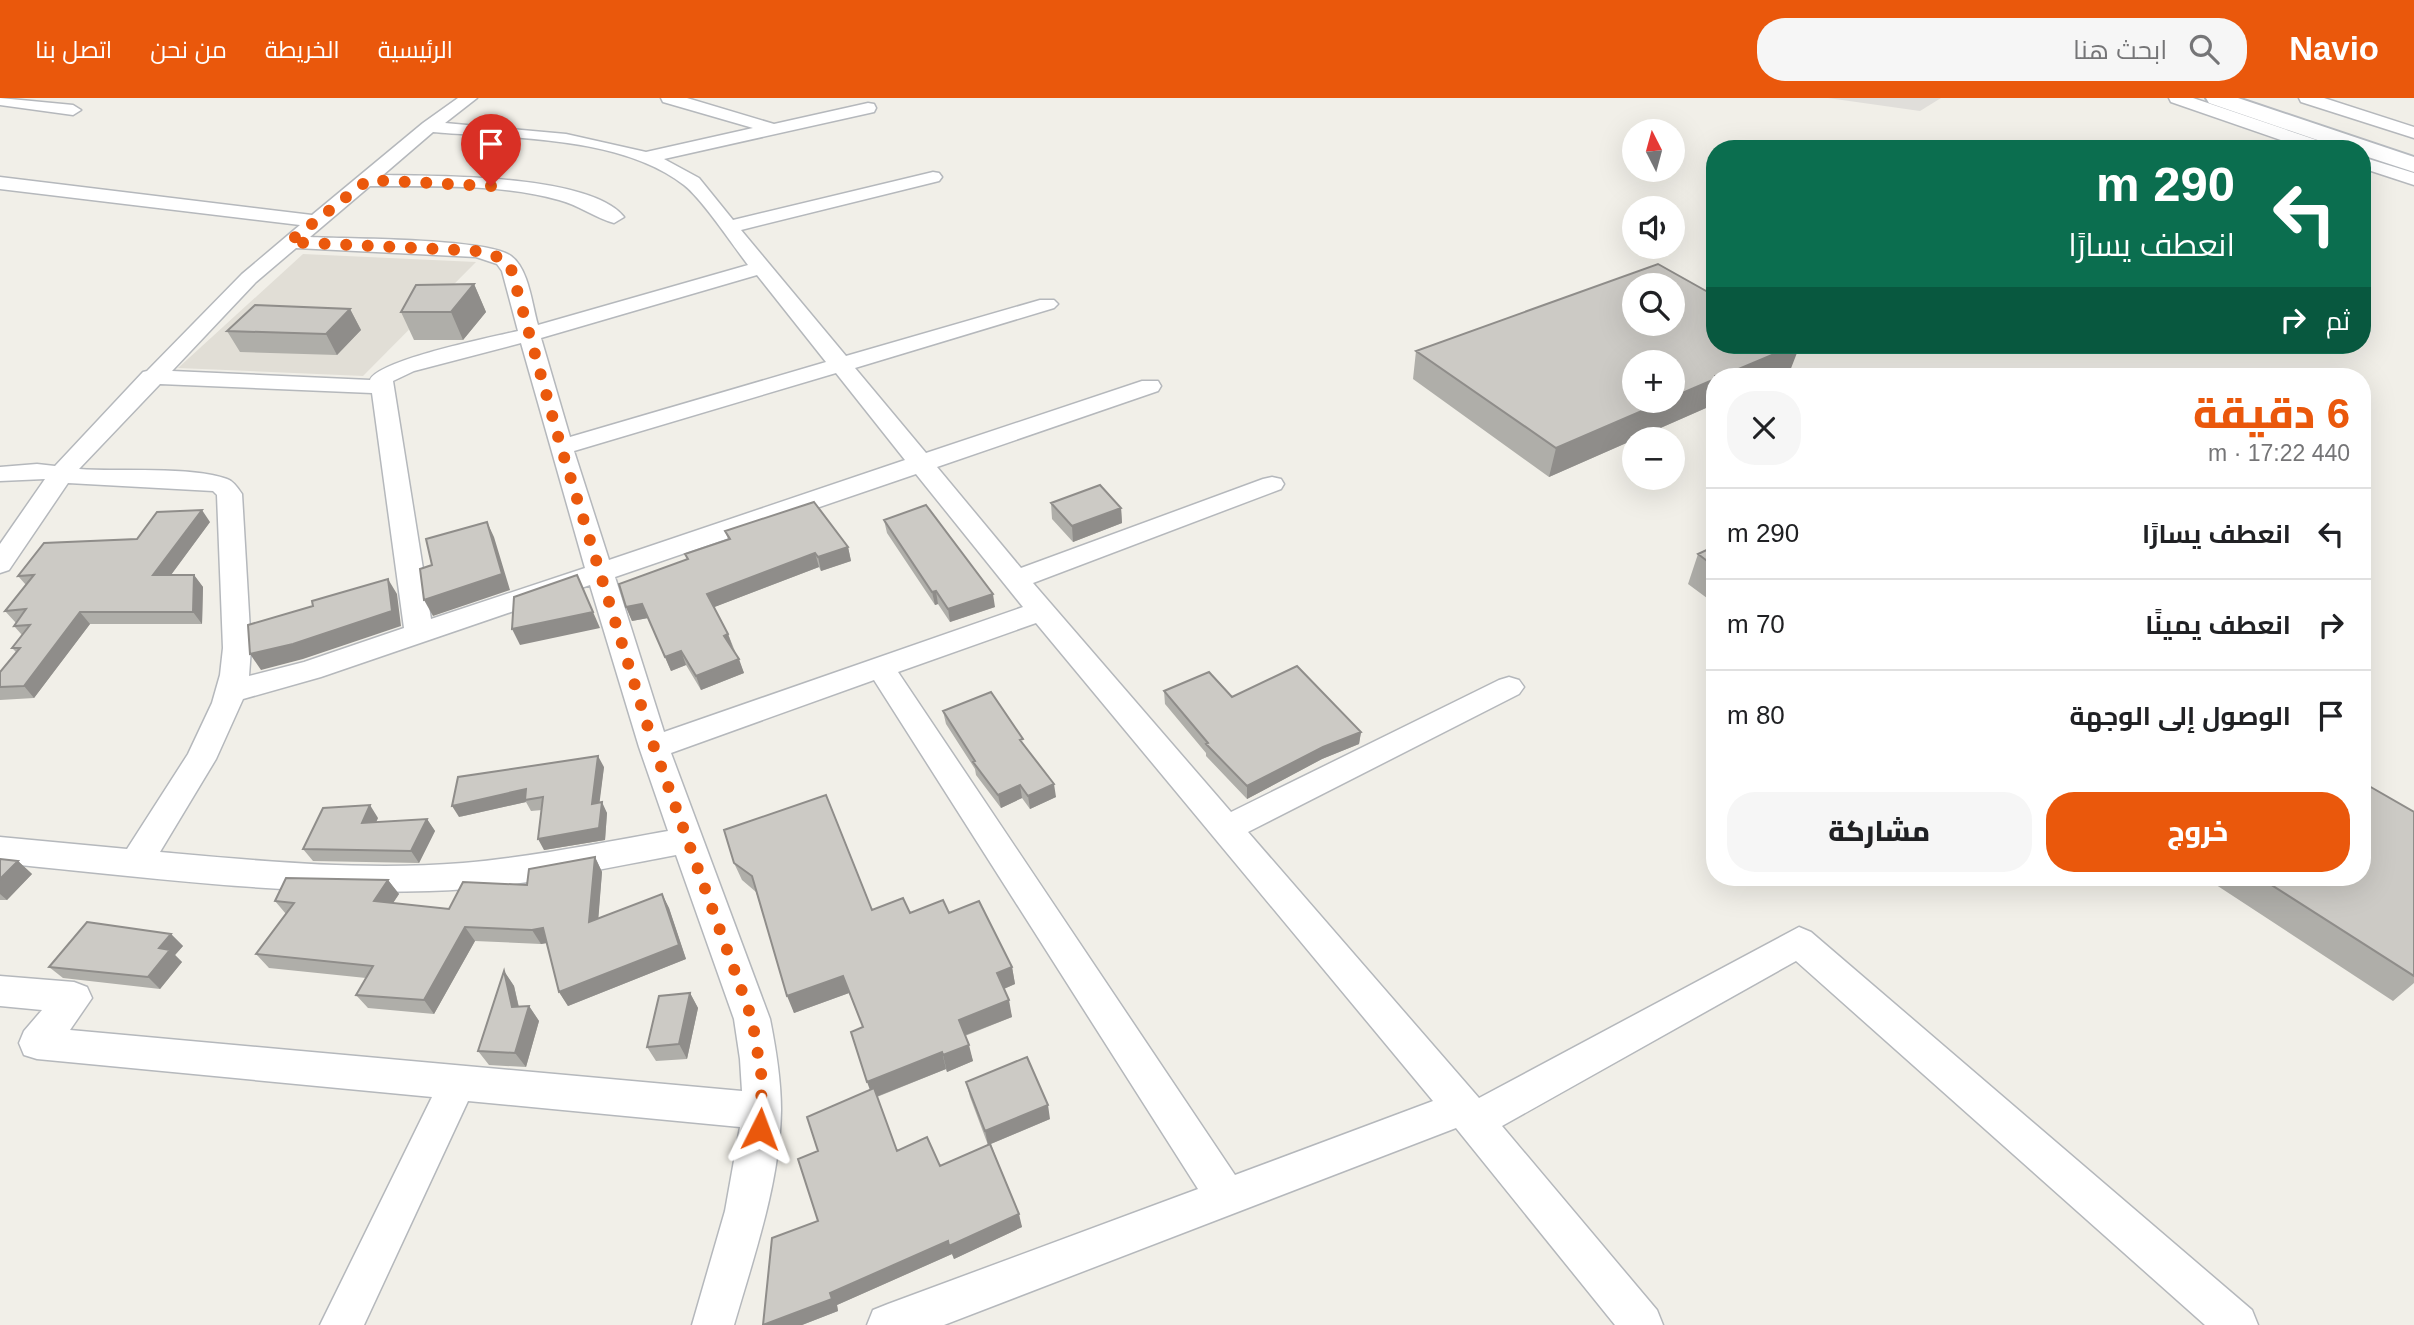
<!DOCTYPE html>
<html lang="ar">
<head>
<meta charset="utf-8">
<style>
	:root { --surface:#fff; --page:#f6f6f6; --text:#202124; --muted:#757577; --line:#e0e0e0; --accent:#ea580c }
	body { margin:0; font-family:Helvetica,Cairo,sans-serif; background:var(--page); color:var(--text); direction:rtl; height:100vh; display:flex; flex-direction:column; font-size:26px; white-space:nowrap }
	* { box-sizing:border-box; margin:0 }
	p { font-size:23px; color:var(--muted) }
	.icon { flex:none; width:38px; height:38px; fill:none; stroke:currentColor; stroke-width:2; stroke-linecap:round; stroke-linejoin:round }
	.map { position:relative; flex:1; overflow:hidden; direction:ltr }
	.details { position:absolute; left:1706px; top:270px; width:665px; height:518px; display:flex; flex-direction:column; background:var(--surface); border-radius:28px; box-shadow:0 7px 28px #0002; direction:rtl }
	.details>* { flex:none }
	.hud { position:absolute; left:1706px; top:42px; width:665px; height:214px; border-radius:28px; box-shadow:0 7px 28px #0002; direction:rtl; background:#0b6e4f; color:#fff; overflow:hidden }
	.needle { width:46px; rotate:354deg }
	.tools { position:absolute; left:1622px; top:21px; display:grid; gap:14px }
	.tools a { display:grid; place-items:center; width:63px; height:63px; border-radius:50%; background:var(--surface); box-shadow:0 7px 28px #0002; font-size:35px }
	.pin { position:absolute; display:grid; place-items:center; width:60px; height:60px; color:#fff; margin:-72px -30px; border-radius:50% 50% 50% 0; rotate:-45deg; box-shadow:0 0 7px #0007 }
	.pin .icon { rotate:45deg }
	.me { position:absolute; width:77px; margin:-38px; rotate:3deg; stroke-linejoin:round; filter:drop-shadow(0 0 5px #0008) }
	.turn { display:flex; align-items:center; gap:24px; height:147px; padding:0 21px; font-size:32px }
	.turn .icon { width:91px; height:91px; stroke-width:2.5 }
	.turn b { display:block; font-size:49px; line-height:60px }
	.then { display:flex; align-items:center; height:66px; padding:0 21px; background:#0003; gap:14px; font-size:26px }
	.round { display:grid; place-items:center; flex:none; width:74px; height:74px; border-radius:28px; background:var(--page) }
	.overview { display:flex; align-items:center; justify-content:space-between; height:119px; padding:0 21px }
	h1 { font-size:42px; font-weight:800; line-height:52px; color:var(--accent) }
	.cta { display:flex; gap:14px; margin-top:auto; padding:14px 21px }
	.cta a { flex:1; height:80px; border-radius:28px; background:var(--accent); color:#fff; font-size:28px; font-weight:800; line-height:80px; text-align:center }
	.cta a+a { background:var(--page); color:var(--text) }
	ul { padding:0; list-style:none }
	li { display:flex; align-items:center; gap:21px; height:91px; padding:0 21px; border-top:2px solid var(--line) }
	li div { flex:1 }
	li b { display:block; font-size:26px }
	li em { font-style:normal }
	header { display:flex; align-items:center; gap:42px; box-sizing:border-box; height:98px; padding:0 35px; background:var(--accent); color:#fff }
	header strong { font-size:33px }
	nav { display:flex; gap:38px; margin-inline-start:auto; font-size:24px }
	.search { width:490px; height:63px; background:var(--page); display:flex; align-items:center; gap:18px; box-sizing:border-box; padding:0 24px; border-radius:28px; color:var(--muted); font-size:26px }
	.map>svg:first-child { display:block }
	.industrial { fill:#e0deda }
	.education { fill:#e1ded6 }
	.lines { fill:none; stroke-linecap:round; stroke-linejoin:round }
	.minor-casing { stroke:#b5b8bc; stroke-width:3 }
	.secondary-casing { stroke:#b6babf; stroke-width:4 }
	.minor { fill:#fff; fill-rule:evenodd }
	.secondary { fill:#fff; fill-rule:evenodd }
	.wall { fill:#afaea9 }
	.shaded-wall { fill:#8f8d8a }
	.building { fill:#cccac5; stroke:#8f8d8a; stroke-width:2; fill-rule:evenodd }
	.route { stroke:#ea580c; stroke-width:12; stroke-dasharray:0 21.6 }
</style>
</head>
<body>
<header>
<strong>Navio</strong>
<div class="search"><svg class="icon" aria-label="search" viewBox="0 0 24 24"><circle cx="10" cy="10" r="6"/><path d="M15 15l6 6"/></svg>ابحث هنا</div>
<nav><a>الرئيسية</a><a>الخريطة</a><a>من نحن</a><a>اتصل بنا</a></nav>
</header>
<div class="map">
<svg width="2414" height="1227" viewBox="0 0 2414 1227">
	<rect width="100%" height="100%" fill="#f1efe8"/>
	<path class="industrial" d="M 1828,0 L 1941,0 L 1920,13 Z"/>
	<path class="education" d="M 303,156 L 476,164 L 363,278 L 178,270 Z"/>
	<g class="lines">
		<defs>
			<path id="minor" d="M 0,0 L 73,7 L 81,12 L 73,17 L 0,7 Z
				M 458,0 L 477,0 L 445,25 L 566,36 L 646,54 L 753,30 L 663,4 L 661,0 L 687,0 L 774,26 L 868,5 L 874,6 L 876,10 L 874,14 L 664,61 L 699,80 L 733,122 L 933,74 L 939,75 L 942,79 L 939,83 L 741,132 L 846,258 L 1040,202 L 1054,202 L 1058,206 L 1054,210 L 855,270 L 926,355 L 1142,283 L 1158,283 L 1161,288 L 1158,293 L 937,369 L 1021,470 L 1263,381 L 1272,379 L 1281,381 L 1284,386 L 1281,391 L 1033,485 L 1231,714 L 1499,582 L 1509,579 L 1519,582 L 1524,589 L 1519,596 L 1248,734 L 1479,1000 L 1799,829 L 1811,834 L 2252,1212 L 2258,1227 L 2205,1227 L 1796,863 L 1502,1028 L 1657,1212 L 1663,1227 L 1615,1227 L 1456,1030 L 944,1227 L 867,1227 L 873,1212 L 888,1206 L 1198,1091 L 874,582 L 671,655 L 770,921 C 776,951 781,982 781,1012 C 780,1084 754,1158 734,1227 L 692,1227 L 725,1113 L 740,1029 L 468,1003 L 364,1227 L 320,1227 L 432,999 L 37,961 L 24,957 L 19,945 L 24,933 L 42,912 L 0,908 L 0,878 L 74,884 L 87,889 L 92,900 L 70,932 L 742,993 L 740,961 L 734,921 L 676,757 C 595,772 513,791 429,793 C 286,798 142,779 0,765 L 0,739 L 127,751 L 188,656 L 212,605 L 220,577 L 223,550 L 217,397 L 213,393 L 68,385 L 9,472 L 0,475 L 0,446 L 45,381 L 0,383 L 0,369 L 37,366 L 55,368 L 143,274 L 147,273 L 242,176 L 300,127 L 0,91 L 0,79 L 312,117 L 423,25 ZM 433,34 C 511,41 619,37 684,87 C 702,101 732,146 748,167 L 538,227 C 532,207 529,171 511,158 C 488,140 346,141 310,139 L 370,88 C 432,89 499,85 559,102 C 579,107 595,120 614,125 L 624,119 C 591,76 435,78 383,77 ZM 296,150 L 476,159 L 497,166 L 502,173 L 518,233 C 492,239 378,262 370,282 L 172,273 L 256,184 ZM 757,177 L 826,264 L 570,339 L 541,240 ZM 521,245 L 585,470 L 431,521 L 393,283 L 414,273 ZM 836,275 L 905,362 L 609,462 L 574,353 ZM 160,286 L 372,295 L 404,530 L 304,564 L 249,578 L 251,550 L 242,396 C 238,390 233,383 227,381 C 192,368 118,374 79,371 ZM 916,376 L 1023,509 L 664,634 L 615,479 ZM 590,487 L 639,649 L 668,733 C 600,745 532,759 463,765 C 362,773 260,763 160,754 L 216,661 L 243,601 L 321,579 ZM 1036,525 L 1433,1003 L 1235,1077 L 898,574 Z
				M 2169,0 L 2193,0 L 2331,47 L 2334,51 L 2307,51 L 2171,4 Z
				M 2299,0 L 2324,0 L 2414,29 L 2414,40 L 2301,4 Z
				M 2362,59 L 2414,75 L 2414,87 L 2362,70 Z"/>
			<path id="secondary" d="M 2206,0 L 2238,0 L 2414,59 L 2414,74 L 2362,57 L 2362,51 L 2344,51 L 2209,5 Z"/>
		</defs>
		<use href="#minor" class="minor-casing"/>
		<use href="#secondary" class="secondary-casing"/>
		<use href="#minor" class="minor"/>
		<use href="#secondary" class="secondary"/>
	</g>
	<path class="wall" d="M 474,186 L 486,214 L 463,242 L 414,242 L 401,214 Z
		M 350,211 L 361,232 L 337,257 L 240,254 L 227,233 Z
		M 1416,253 L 1790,273 L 1549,379 L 1413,281 Z
		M 1051,405 L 1121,410 L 1122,425 L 1073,444 L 1052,421 Z
		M 884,422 L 995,509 L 950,524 L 938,506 L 935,507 L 887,435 Z
		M 210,424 L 171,477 L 194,477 L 203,489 L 202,526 L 90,526 L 34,600 L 0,602 L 0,574 L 16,554 L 12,550 L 22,537 L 14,528 L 16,525 L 5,513 L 26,487 L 18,478 L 137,441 Z
		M 725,433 L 848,449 L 851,463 L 821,473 L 819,469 L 714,509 L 728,536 L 744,575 L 701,592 L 686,567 L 671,573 L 648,520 L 632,523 L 626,509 L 687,461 L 685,456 L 728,441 Z
		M 1715,448 L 1715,506 L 1688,486 L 1698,456 Z
		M 1164,593 L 1232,599 L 1361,634 L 1359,646 L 1322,661 L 1247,701 L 1206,658 L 1206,655 L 1165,606 Z
		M 943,613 L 1024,647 L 1056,699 L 1030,711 L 1022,700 L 1001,710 L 976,677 L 975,671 L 946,626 Z
		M 604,669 L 599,704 L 607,715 L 605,742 L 544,752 L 542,712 L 531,713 L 526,704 L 459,719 Z
		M 2414,714 L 2414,885 L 2393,903 L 2204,779 L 2362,779 Z
		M 378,720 L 376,724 L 427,721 L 435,733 L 419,765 L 313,763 L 303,751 Z
		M 595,759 L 602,774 L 598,820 L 662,796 L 669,810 L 686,861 L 568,908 L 559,894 L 547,845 L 541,846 L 475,843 L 434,916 L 368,910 L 356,897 L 366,880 L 269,870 L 256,856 L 286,816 L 275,803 L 388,782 L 399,796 L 393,805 L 449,811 L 527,787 Z
		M 0,761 L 18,763 L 32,776 L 7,802 L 0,802 Z
		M 734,765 L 872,812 L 910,815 L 949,815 L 1012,869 L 1015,886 L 1004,891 L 1012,919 L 965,938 L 973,963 L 947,974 L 946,971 L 877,999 L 897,1053 L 940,1068 L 988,1047 L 970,999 L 966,984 L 1050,1021 L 991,1046 L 1022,1129 L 954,1161 L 952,1156 L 837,1207 L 838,1213 L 802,1227 L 818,1123 L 818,1053 L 870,992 L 863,929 L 849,895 L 794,915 L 756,794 L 742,782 Z
		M 171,836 L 183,848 L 175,857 L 182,864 L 160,891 L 63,880 L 49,869 Z
		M 504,873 L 514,888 L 519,909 L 529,908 L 539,923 L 526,969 L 489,967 L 478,953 Z
		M 690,895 L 698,910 L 687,961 L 656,963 L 647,949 Z"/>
	<path class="shaded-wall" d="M 474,186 L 486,214 L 463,242 L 451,214 Z
		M 350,211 L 361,232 L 337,257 L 326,236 Z
		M 1796,247 L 1800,247 L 1790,273 L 1778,278 L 1722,278 Z
		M 1715,281 L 1715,306 L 1549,379 L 1556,350 L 1665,303 L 1673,303 L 1673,299 Z
		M 1121,410 L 1122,425 L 1073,444 L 1072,428 Z
		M 202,412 L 210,424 L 162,489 L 153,477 Z
		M 487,424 L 494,439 L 510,492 L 433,518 L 424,502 Z
		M 848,449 L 851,463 L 821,473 L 818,459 Z
		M 815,455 L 819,469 L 712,510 L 707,496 Z
		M 194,477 L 203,489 L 202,526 L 193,514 Z
		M 577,477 L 600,530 L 520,547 L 512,531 Z
		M 388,481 L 397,496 L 401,528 L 303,561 L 261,572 L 250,556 Z
		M 936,493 L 938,506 L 935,507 L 932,494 Z
		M 993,496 L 995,509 L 950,524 L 948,511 Z
		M 642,506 L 648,520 L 632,523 L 626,509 Z
		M 80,514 L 90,526 L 34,600 L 24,588 Z
		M 728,536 L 733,550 L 724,538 Z
		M 681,553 L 686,567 L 671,573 L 665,559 Z
		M 739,561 L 744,575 L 701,592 L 696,578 Z
		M 1361,634 L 1359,646 L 1322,661 L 1247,701 L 1247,688 L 1323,649 Z
		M 598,658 L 604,669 L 598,717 L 592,706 Z
		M 1054,686 L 1056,699 L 1030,711 L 1028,698 Z
		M 1020,687 L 1022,700 L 1001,710 L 998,697 Z
		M 526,691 L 525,702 L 526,704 L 459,719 L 452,708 Z
		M 602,704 L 607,715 L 605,742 L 544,752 L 538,741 Z
		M 370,707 L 378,720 L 370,737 L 362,725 Z
		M 427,721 L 435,733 L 419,765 L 411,753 Z
		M 595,759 L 602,774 L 597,838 L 589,824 Z
		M 18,763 L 32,776 L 7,802 L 0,796 L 0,781 Z
		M 388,782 L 399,796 L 385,817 L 374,803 Z
		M 662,796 L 669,810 L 686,861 L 568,908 L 559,894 Z
		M 465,829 L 475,843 L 434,916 L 424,902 Z
		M 543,830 L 552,844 L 541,846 L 532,832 Z
		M 171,836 L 183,848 L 175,857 L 182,864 L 160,891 L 148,879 L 159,850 Z
		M 1012,869 L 1015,886 L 1001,892 L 997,875 Z
		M 504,873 L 514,888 L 522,924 L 512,909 Z
		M 843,878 L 849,895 L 794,915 L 787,898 Z
		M 690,895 L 698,910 L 687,961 L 679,946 Z
		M 1009,902 L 1012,919 L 963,938 L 959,922 Z
		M 529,908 L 539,923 L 526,969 L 515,955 Z
		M 969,947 L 973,963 L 947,974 L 943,957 Z
		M 942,954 L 946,971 L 873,1000 L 867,984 Z
		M 1048,1007 L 1050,1021 L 988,1047 L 985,1033 Z
		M 1019,1116 L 1022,1129 L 954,1161 L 949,1148 Z
		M 948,1143 L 952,1156 L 837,1207 L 838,1213 L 802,1227 L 764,1227 L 830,1195 Z"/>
	<path class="building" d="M 1658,166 L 1715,198 L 1715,247 L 1796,247 L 1722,278 L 1715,278 L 1715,281 L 1673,299 L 1673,264 L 1634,264 L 1634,303 L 1665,303 L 1556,350 L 1416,253 ZM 1634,187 L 1673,187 L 1673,226 L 1634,226 Z
		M 474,186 L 451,214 L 401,214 L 416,187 Z
		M 255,207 L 350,211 L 326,236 L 227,233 Z
		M 1100,387 L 1121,410 L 1072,428 L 1051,405 Z
		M 814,404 L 848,449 L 818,459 L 815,455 L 707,496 L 728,536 L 724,538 L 739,561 L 696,578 L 681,553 L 665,559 L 642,506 L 626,509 L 619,486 L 688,461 L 685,456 L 730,441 L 725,433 Z
		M 926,407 L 993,496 L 948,511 L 936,493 L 932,494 L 884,422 Z
		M 202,412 L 153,477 L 194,477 L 193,514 L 80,514 L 24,588 L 0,589 L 0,574 L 20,550 L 12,550 L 30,527 L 14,528 L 26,511 L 5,513 L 34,477 L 18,478 L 44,445 L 137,441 L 157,414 Z
		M 487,424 L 502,476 L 424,502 L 420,471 L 432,467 L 426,441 Z
		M 1715,448 L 1715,469 L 1698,456 Z
		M 577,477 L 593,514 L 512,531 L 514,499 Z
		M 388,481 L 392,513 L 293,546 L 250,556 L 248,527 L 313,508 L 312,503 Z
		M 1297,568 L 1361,634 L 1323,649 L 1247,688 L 1206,646 L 1208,645 L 1164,593 L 1209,574 L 1232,599 Z
		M 991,594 L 1023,641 L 1020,642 L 1054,686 L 1028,698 L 1020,687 L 998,697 L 973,664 L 975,663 L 943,613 Z
		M 598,658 L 592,706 L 602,704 L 599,730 L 538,741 L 543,699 L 525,702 L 526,691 L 452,708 L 458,679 Z
		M 2362,684 L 2414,714 L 2414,878 L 2259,779 L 2362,779 Z
		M 826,697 L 872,812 L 903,800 L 910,815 L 943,802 L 949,815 L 979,803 L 1012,869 L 997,875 L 1009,902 L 959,922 L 969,947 L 943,957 L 942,954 L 867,984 L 851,934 L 863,929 L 843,878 L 787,898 L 752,778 L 734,765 L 724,732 Z
		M 370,707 L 362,725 L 427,721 L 411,753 L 303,751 L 323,710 Z
		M 595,759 L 589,824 L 662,796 L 679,847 L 559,894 L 543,830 L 532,832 L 465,829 L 424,902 L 356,897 L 373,868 L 256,856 L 294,805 L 275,803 L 286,780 L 388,782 L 374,803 L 449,811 L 463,784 L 527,787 L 529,771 Z
		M 0,761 L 18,763 L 0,781 Z
		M 87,824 L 171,836 L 159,850 L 170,852 L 148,879 L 49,869 Z
		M 504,873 L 512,909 L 529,908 L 515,955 L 478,953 Z
		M 690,895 L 679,946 L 647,949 L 659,898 Z
		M 1027,959 L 1048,1007 L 985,1033 L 966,984 Z
		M 874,990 L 897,1053 L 927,1039 L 940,1068 L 990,1046 L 1019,1116 L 949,1148 L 948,1143 L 830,1195 L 832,1201 L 763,1227 L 772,1140 L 818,1123 L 798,1061 L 818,1053 L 807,1019 Z"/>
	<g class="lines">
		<path class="route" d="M 491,88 L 368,82 L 289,144 L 478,153 L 498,159 L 510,167 L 561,349 L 654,649 L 752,921 L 762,981 L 760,1031"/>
	</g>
</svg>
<div class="tools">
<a><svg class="needle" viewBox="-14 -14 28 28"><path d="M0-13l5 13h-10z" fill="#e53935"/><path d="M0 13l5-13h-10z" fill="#757577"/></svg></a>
<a><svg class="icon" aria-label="sound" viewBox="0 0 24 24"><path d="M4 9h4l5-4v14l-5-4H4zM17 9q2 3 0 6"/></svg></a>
<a><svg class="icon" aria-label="search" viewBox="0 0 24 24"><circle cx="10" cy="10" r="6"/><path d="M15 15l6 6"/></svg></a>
<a>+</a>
<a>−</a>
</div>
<div class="pin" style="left:491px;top:88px;background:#d93025"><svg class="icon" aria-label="arrive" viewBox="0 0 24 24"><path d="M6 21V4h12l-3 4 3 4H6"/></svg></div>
<svg class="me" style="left:760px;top:1031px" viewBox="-20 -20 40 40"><path d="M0-17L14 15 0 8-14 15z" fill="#ea580c" stroke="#fff" stroke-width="4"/></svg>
<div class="hud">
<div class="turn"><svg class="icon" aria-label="left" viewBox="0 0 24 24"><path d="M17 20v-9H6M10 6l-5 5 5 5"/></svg><div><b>290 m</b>انعطف يسارًا</div></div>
<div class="then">ثم<svg class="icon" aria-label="right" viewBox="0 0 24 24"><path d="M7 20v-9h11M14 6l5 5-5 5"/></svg></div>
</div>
<section class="details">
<div class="overview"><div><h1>6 دقيقة</h1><p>440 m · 17:22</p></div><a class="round"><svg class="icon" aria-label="close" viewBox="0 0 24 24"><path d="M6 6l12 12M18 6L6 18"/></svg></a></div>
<ul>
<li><svg class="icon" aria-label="left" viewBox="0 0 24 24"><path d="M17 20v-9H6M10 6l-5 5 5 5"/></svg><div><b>انعطف يسارًا</b></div><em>290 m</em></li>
<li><svg class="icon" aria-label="right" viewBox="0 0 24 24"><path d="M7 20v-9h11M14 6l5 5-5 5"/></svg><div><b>انعطف يمينًا</b></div><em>70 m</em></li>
<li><svg class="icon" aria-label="arrive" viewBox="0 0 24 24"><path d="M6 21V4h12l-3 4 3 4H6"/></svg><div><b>الوصول إلى الوجهة</b></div><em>80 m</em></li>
</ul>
<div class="cta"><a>خروج</a><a>مشاركة</a></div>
</section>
</div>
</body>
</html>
